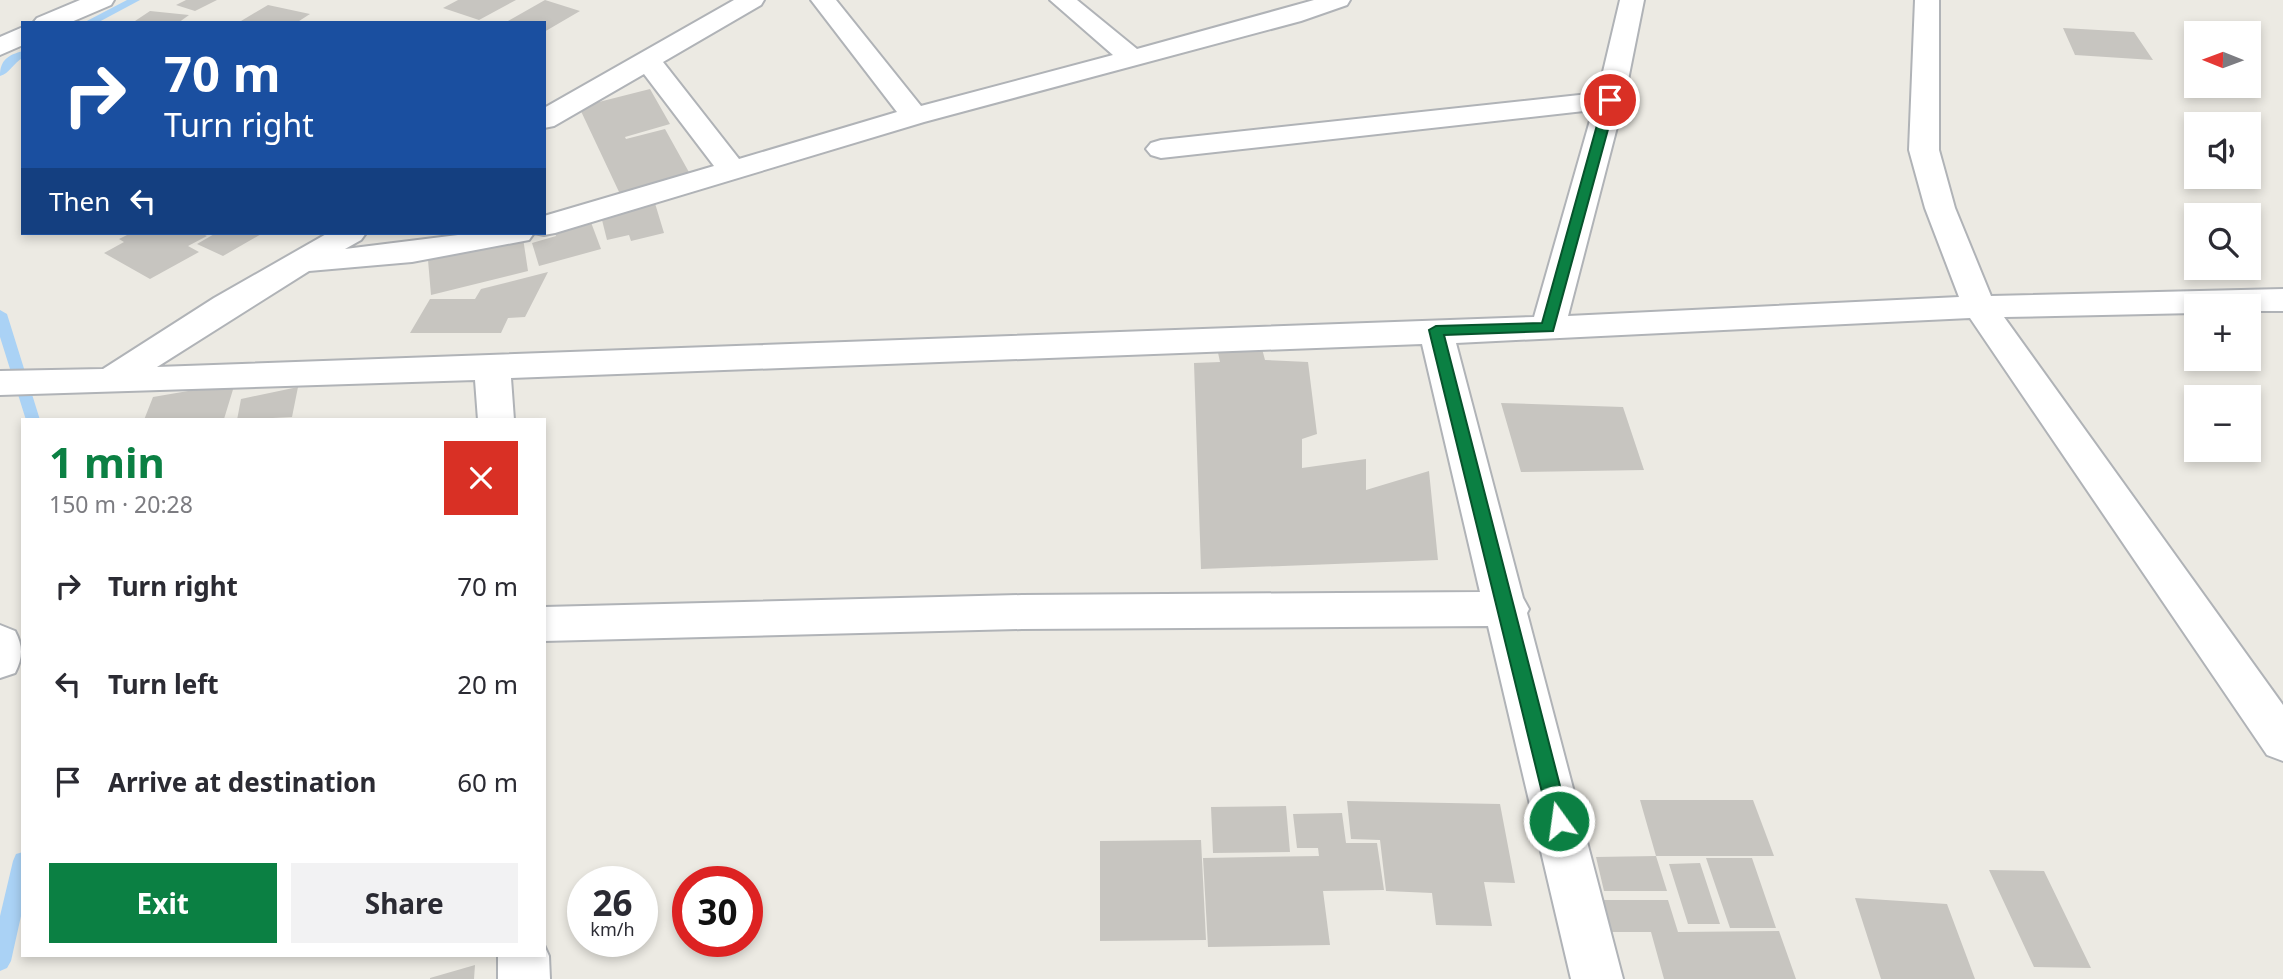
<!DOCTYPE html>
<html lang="en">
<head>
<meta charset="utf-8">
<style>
	:root { --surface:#fff; --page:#f2f2f3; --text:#2b2b33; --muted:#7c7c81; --accent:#0b8043 }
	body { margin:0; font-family:"Noto Sans",sans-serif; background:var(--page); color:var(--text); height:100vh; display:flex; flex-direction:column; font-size:26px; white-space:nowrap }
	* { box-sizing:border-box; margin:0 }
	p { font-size:23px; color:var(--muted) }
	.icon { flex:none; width:38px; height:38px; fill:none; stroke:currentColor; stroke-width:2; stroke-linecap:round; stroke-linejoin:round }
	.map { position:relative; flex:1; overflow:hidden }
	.panel { position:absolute; left:21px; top:418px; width:525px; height:539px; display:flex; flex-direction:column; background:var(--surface); border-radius:0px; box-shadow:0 4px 10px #0003 }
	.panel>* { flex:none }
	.hud { position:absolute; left:21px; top:21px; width:525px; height:214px; border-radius:0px; box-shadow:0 4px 10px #0003; background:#1a4fa0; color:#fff; overflow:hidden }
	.needle { width:46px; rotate:271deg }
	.tools { position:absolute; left:2184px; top:21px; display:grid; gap:14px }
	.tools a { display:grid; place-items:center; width:77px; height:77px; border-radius:0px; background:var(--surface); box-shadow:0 4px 10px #0003; font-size:35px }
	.speed { position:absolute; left:567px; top:866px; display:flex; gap:14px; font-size:35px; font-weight:700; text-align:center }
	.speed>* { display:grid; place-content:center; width:91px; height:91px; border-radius:50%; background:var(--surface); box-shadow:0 4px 10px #0003; line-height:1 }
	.speed small { font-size:18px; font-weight:400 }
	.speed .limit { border:10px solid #d22; background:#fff; color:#111 }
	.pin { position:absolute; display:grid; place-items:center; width:60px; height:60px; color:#fff; margin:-30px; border:4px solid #fff; border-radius:50%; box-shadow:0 2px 7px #0007 }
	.me { position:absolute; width:77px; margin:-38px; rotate:346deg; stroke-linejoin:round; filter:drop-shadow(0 0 5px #0008) }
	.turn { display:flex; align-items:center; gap:24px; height:147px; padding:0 28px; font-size:32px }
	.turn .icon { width:91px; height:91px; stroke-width:2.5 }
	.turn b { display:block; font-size:49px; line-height:60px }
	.then { display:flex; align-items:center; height:66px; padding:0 28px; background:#0003; gap:14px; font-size:26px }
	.round { display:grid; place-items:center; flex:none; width:74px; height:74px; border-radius:0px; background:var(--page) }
	.head { display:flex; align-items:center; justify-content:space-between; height:119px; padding:0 28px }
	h1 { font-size:42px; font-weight:700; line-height:52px; color:var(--accent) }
	.action { display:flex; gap:14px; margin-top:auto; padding:14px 28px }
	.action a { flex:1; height:80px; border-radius:0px; background:var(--accent); color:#fff; font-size:28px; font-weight:700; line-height:80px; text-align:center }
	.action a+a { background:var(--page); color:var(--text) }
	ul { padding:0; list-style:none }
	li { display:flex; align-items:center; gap:21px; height:98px; padding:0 28px }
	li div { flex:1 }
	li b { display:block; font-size:26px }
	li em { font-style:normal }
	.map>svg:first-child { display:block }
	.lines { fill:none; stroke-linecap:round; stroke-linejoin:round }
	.stream { fill:#aad2f5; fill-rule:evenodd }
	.building { fill:#c7c5c0 }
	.street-casing { stroke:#b0b3b7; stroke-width:4 }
	.street { fill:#fff; fill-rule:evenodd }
	.route { fill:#0b8043; stroke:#07532c; stroke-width:2 }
</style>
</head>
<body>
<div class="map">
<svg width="2283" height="979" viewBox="0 0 2283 979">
	<rect width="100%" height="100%" fill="#eceae3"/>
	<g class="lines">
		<path class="stream" d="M 127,0 L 140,0 L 97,23 L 83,23 Z
			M 23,51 L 23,58 C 14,62 9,74 0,76 C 0,60 8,55 23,51 Z
			M 0,310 L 7,314 L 40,420 L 26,420 L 0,337 Z
			M 23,852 L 23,907 L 11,961 L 7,968 L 0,971 L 0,916 L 13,861 L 16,854 Z"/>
	</g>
	<path class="building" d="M 186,0 L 217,0 L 195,11 L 176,5 Z
		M 458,0 L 516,0 L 479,20 L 443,8 Z
		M 545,0 L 580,11 L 544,32 L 544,23 L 508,21 Z
		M 268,5 L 310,14 L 296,23 L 241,21 Z
		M 150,11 L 189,15 L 178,23 L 132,23 Z
		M 2063,28 L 2134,32 L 2153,60 L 2075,55 Z
		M 650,89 L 670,124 L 625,137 L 626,139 L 665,129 L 690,174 L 620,194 L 579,107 Z
		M 654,200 L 664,233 L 631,241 L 629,235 L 607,240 L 600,212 Z
		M 589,217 L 601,249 L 539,266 L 532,243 L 556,236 L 553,227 Z
		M 131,233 L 201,233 L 207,236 L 188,246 L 199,252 L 150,279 L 104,253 L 124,242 L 119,239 Z
		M 216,233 L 263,233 L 223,256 L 197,244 Z
		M 523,238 L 528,271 L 431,295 L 428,260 Z
		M 548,272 L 525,317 L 508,318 L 501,333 L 410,333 L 430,299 L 475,299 L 481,289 Z
		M 1261,345 L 1265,360 L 1308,362 L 1317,434 L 1302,439 L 1302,468 L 1366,459 L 1366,490 L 1429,471 L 1438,560 L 1201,569 L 1194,363 L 1220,362 L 1217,348 Z
		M 235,383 L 224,419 L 144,420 L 153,397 Z
		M 298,387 L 292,417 L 237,420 L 241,399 Z
		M 1501,403 L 1623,407 L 1644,470 L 1521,472 Z
		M 1640,800 L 1753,800 L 1774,856 L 1656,856 Z
		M 1347,801 L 1500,804 L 1515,883 L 1484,882 L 1492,926 L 1436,925 L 1432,893 L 1386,891 L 1380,840 L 1351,839 Z
		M 1286,806 L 1290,852 L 1213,853 L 1211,807 Z
		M 1342,813 L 1346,843 L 1377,843 L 1384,890 L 1323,891 L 1330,945 L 1208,947 L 1203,858 L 1319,856 L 1318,848 L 1297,848 L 1293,814 Z
		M 1201,840 L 1206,940 L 1100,941 L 1100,841 Z
		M 1656,856 L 1667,891 L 1604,891 L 1596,857 Z
		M 1706,858 L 1752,858 L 1776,928 L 1730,928 Z
		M 1700,863 L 1720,924 L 1688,924 L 1669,864 Z
		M 1989,870 L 2044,871 L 2091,968 L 2034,967 Z
		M 1855,898 L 1947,904 L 1975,979 L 1881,979 Z
		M 1602,900 L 1668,900 L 1678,932 L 1779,931 L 1796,979 L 1664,979 L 1651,932 L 1611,932 Z
		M 475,965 L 474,979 L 430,979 L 430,978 Z"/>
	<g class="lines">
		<defs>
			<path id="street" d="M 80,0 L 114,0 L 111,5 L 69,23 L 33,23 L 37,18 Z
				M 734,0 L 764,0 L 761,5 L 663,62 L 739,159 L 897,112 L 811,0 L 836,0 L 921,106 L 1113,55 L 1050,0 L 1077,0 L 1137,49 L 1314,0 L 1350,0 L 1347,5 L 1301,21 L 924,122 L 555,233 L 544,235 L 534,233 L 529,240 L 412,262 L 309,271 L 157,367 L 1534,317 L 1593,110 L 1161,158 L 1151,155 L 1146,149 L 1151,143 L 1161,140 L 1598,93 L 1620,0 L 1644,0 L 1624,100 L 1568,316 L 1959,297 L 1925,208 L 1909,150 L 1915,0 L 1939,0 L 1939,150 L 1955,208 L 1991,296 L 2283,289 L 2283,311 L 2249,311 L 2249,306 L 2196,306 L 2196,313 L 2004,317 L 2283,705 L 2283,761 L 2267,755 L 1970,318 L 1456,343 L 1523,598 L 1529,609 L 1527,613 L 1623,979 L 1571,979 L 1488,626 L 1022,629 L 544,641 L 544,607 L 1022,595 L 1480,592 L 1422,344 L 511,378 L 514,420 L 478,420 L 475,380 L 0,395 L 0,371 L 103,369 L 214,298 L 328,233 L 366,233 L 361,240 L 345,249 L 474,233 L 544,233 L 544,216 L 714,166 L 644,74 L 554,126 L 544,128 L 544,108 Z
				M 23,27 L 23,45 L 0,55 L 0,37 Z
				M 0,625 L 15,631 C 23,646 23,657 15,673 L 0,678 Z
				M 544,945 L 549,956 L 550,979 L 498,979 L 498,956 L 544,956 Z"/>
		</defs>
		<use href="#street" class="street-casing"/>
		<use href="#street" class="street"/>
	</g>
	<path class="route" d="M 1610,97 L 1616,100 L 1553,331 L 1444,335 L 1569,821 L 1566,827 L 1559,830 L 1552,827 L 1549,821 L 1429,330 L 1436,326 L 1542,323 L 1604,100 Z"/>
</svg>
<div class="tools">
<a><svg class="needle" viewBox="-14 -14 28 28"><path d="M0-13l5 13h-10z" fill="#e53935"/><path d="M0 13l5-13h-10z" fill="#7c7c81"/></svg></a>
<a><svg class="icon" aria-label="sound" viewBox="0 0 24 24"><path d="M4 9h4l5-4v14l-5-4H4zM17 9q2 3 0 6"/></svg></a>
<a><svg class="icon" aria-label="search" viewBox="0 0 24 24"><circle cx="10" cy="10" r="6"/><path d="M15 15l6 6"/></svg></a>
<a>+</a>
<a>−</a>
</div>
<div class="speed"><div>26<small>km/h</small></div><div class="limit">30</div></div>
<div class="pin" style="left:1610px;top:100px;background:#d93025"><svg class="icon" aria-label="arrive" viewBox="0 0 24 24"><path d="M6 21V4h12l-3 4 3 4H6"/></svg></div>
<svg class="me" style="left:1559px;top:821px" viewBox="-20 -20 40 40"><circle r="17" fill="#0b8043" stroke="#fff" stroke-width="3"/><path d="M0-11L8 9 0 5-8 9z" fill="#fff"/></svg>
<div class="hud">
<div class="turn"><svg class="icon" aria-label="right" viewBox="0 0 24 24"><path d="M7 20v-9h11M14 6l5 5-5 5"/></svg><div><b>70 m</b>Turn right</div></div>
<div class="then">Then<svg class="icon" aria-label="left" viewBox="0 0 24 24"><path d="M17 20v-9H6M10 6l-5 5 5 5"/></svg></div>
</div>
<section class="panel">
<div class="head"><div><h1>1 min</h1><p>150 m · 20:28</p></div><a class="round" style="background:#d93025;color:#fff"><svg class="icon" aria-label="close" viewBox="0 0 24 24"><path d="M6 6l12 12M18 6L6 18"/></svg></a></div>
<ul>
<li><svg class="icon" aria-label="right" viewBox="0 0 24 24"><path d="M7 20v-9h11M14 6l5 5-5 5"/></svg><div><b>Turn right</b></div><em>70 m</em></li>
<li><svg class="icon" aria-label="left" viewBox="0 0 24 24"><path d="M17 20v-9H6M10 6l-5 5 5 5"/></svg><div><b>Turn left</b></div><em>20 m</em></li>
<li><svg class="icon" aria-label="arrive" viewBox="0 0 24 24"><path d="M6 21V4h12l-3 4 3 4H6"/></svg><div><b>Arrive at destination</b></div><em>60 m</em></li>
</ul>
<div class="action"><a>Exit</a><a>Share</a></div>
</section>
</div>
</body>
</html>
